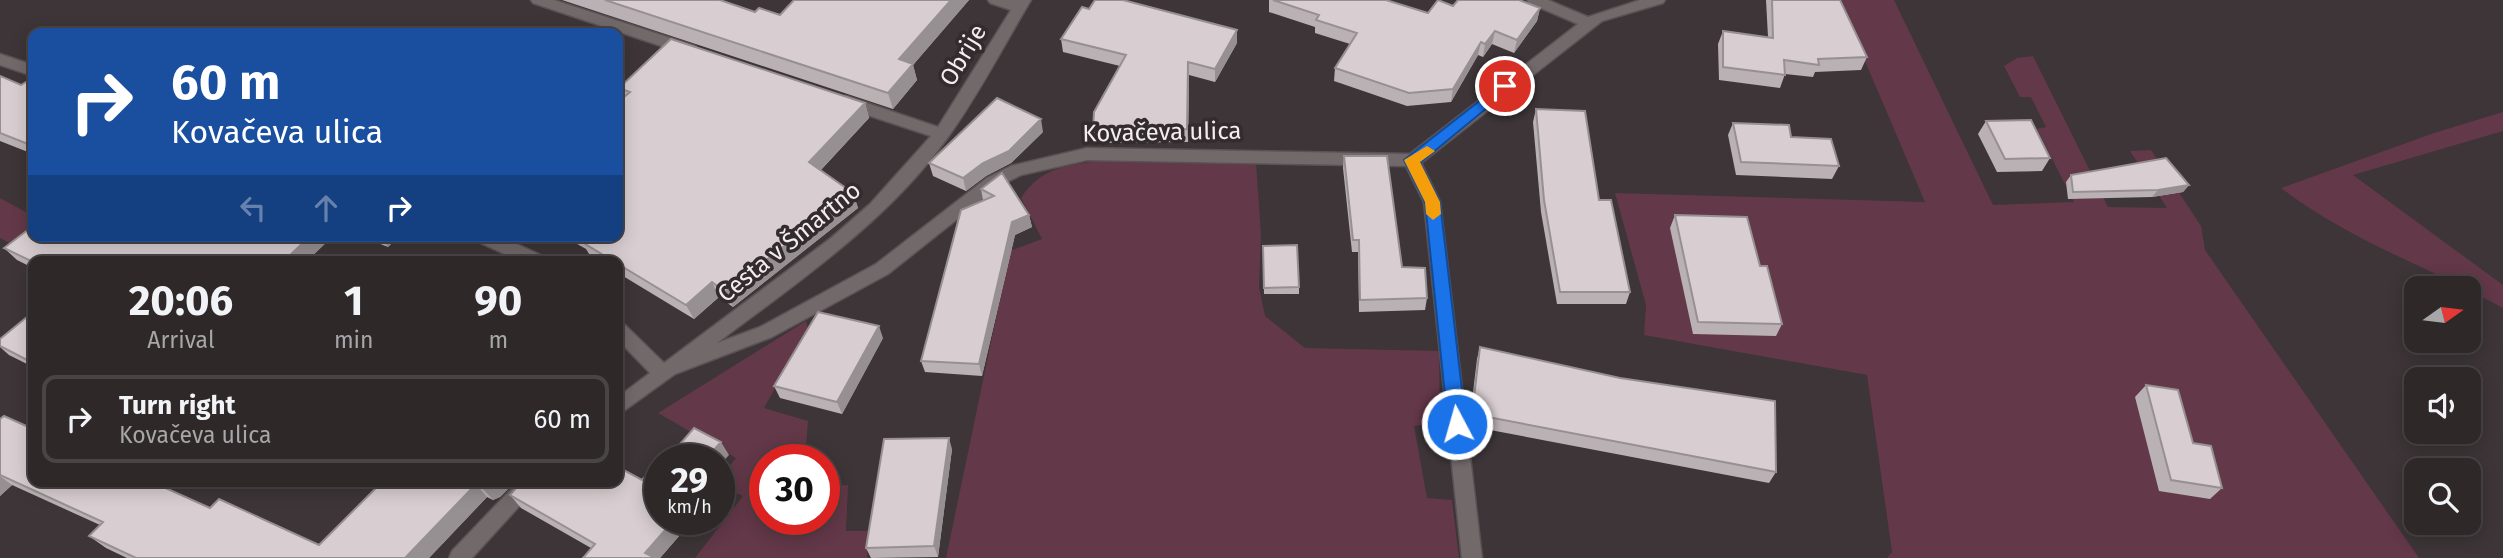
<!DOCTYPE html>
<html lang="en">
<head>
<meta charset="utf-8">
<style>
	:root { --surface:#2e2829; --page:#363031; --text:#f1f3f6; --muted:#a7a6a8; --line:#494446 }
	body { margin:0; font-family:"Fira Sans",sans-serif; background:var(--page); color:var(--text); height:100vh; display:flex; flex-direction:column; font-size:26px; white-space:nowrap }
	* { box-sizing:border-box; margin:0 }
	p { font-size:23px; color:var(--muted) }
	.icon { flex:none; width:38px; height:38px; fill:none; stroke:currentColor; stroke-width:2; stroke-linecap:round; stroke-linejoin:round }
	.map { position:relative; flex:1; overflow:hidden }
	.sheet { position:absolute; left:28px; top:256px; width:595px; height:231px; display:flex; flex-direction:column; background:var(--surface); border-radius:14px; box-shadow:0 4px 18px #0003,0 0 0 2px var(--line) }
	.sheet>* { flex:none }
	.guide { position:absolute; left:28px; top:28px; width:595px; height:214px; border-radius:14px; box-shadow:0 4px 18px #0003,0 0 0 2px var(--line); background:#1a4fa0; color:#fff; overflow:hidden }
	.needle { width:46px; rotate:76deg }
	.buttons { position:absolute; left:2404px; top:276px; display:grid; gap:14px }
	.buttons a { display:grid; place-items:center; width:77px; height:77px; border-radius:14px; background:var(--surface); box-shadow:0 4px 18px #0003,0 0 0 2px var(--line); font-size:35px }
	.speed { position:absolute; left:644px; top:444px; display:flex; gap:14px; font-size:35px; font-weight:700; text-align:center }
	.speed>* { display:grid; place-content:center; width:91px; height:91px; border-radius:50%; background:var(--surface); box-shadow:0 4px 18px #0003,0 0 0 2px var(--line); line-height:1 }
	.speed small { font-size:18px; font-weight:400 }
	.speed .limit { border:10px solid #d22; background:#fff; color:#111 }
	.pin { position:absolute; display:grid; place-items:center; width:60px; height:60px; color:#fff; margin:-30px; border:4px solid #fff; border-radius:50%; box-shadow:0 2px 7px #0007 }
	.me { position:absolute; width:77px; margin:-38px; rotate:354deg; stroke-linejoin:round; filter:drop-shadow(0 0 5px #0008) }
	.turn { display:flex; align-items:center; gap:24px; height:147px; padding:0 28px; font-size:32px }
	.turn .icon { width:91px; height:91px; stroke-width:2.5 }
	.turn b { display:block; font-size:49px; line-height:60px }
	.lanes { display:flex; align-items:center; height:66px; padding:0 28px; background:#0003; justify-content:center; gap:35px; direction:ltr }
	.lanes .off { opacity:.35 }
	.eta { display:flex; justify-content:space-evenly; align-items:center; height:119px; text-align:center }
	.eta b { font-size:42px; font-weight:700; line-height:49px }
	ul { padding:0; list-style:none }
	li { display:flex; align-items:center; gap:21px; height:88px; margin:0 14px 10px; padding:0 14px; border:4px solid var(--line); border-radius:14px }
	li div { flex:1 }
	li b { display:block; font-size:26px }
	li em { font-style:normal }
	.map>svg:first-child { display:block }
	.green { fill:#633848 }
	.lines { fill:none; stroke-linecap:round; stroke-linejoin:round }
	.minor-casing { stroke:#5a5255; stroke-width:3 }
	.minor { fill:#72696b; fill-rule:evenodd }
	.wall { fill:#bab1b4 }
	.shaded-wall { fill:#979092 }
	.building { fill:#d8ced1; stroke:#979092; stroke-width:2 }
	.route { fill:#1a73e8; stroke:#114b97; stroke-width:2 }
	.slow { fill:#f59e0b }
	.labels { text-anchor:middle; stroke-width:7; stroke-linejoin:round; paint-order:stroke }
	.street-label { font-size:24px; fill:#f2edee; stroke:#332b2d }
</style>
</head>
<body>
<div class="map">
<svg width="2503" height="558" viewBox="0 0 2503 558">
	<rect width="100%" height="100%" fill="#3d3537"/>
	<path class="green" d="M 1839,0 L 1894,0 L 1993,205 L 2074,202 L 2037,129 L 2046,127 L 2031,97 L 2020,97 L 2004,66 L 2017,58 L 2033,56 L 2108,207 L 2167,208 L 2130,151 L 2151,150 L 2201,226 L 2205,250 L 2419,558 L 1887,558 L 1892,552 L 1867,375 L 1644,335 L 1646,305 L 1615,193 L 1925,202 Z
		M 2503,112 L 2503,131 L 2353,175 L 2503,285 L 2503,308 C 2429,267 2348,240 2281,188 L 2434,133 Z
		M 1103,160 L 1256,162 L 1261,235 L 1259,287 L 1265,316 L 1305,348 L 1439,351 L 1440,423 L 1414,426 L 1427,498 L 1452,500 L 1459,558 L 946,558 L 1010,251 L 1042,239 L 1021,198 C 1042,166 1067,166 1103,160 Z
		M 0,198 L 33,216 L 33,227 L 12,244 L 0,238 Z
		M 806,321 L 808,329 L 764,408 L 808,421 L 805,460 L 765,460 L 765,520 L 824,520 L 824,487 L 848,485 L 846,531 L 868,531 L 867,558 L 695,558 L 743,496 L 719,485 L 719,479 L 736,458 L 658,413 Z"/>
	<g class="lines">
		<defs>
			<path id="minor" d="M 531,0 L 554,0 L 695,46 L 698,50 L 690,55 L 685,54 L 533,3 Z
				M 988,0 L 1031,0 C 1004,45 979,94 948,137 C 888,221 798,282 717,343 L 760,327 L 876,264 L 987,178 L 1011,166 L 1087,148 L 1410,154 L 1578,24 L 1529,3 L 1527,0 L 1548,0 L 1588,17 L 1640,0 L 1665,0 L 1663,3 L 1602,21 L 1421,163 L 1440,202 L 1482,558 L 1462,558 L 1424,202 L 1406,166 L 1087,160 L 1021,175 L 999,186 L 888,274 L 772,337 L 675,374 L 618,415 L 618,397 L 650,373 L 618,340 L 618,322 L 624,324 L 664,363 L 831,238 L 870,204 L 931,136 L 840,106 L 838,102 L 840,98 L 846,96 L 938,127 L 1011,10 L 990,3 Z
				M 0,54 L 33,65 L 33,76 L 0,65 Z
				M 474,236 L 499,236 L 543,256 L 546,261 L 520,261 L 476,241 Z
				M 519,481 L 542,481 L 472,558 L 449,558 L 452,551 Z"/>
		</defs>
		<use href="#minor" class="minor-casing"/>
		<use href="#minor" class="minor"/>
	</g>
	<path class="wall" d="M 562,0 L 720,0 L 755,12 L 780,15 L 794,0 L 969,0 L 913,65 L 917,80 L 893,109 Z
		M 1269,0 L 1386,0 L 1428,13 L 1453,6 L 1458,0 L 1521,0 L 1540,8 L 1537,21 L 1514,53 L 1492,44 L 1483,57 L 1478,55 L 1451,102 L 1407,106 L 1334,81 L 1335,68 L 1350,44 L 1315,33 L 1315,27 L 1269,12 Z
		M 1766,0 L 1840,0 L 1867,57 L 1861,70 L 1815,72 L 1813,77 L 1785,74 L 1780,88 L 1719,80 L 1718,44 L 1723,31 L 1768,37 Z
		M 1061,39 L 1237,43 L 1215,82 L 1189,75 L 1188,142 L 1094,143 L 1093,130 L 1120,66 L 1063,52 Z
		M 0,76 L 21,85 L 33,84 L 33,154 L 0,141 Z
		M 619,88 L 865,103 L 869,118 L 821,170 L 853,193 L 858,208 L 733,307 L 719,297 L 694,319 L 618,273 L 618,261 L 597,261 L 591,257 L 586,249 L 563,236 L 618,236 L 623,97 Z
		M 1536,109 L 1599,200 L 1630,292 L 1626,304 L 1557,304 L 1541,212 L 1533,122 Z
		M 1986,121 L 2050,158 L 2042,171 L 1997,172 L 1978,134 Z
		M 1733,123 L 1791,137 L 1839,166 L 1832,179 L 1736,175 L 1728,135 Z
		M 1043,132 L 1011,163 L 986,176 L 966,191 L 933,176 L 929,163 Z
		M 1344,156 L 1402,267 L 1427,298 L 1425,310 L 1359,312 L 1358,252 L 1352,252 L 1343,168 Z
		M 2071,175 L 2189,185 L 2183,192 L 2152,197 L 2068,199 L 2066,182 Z
		M 981,189 L 1029,215 L 1032,227 L 1015,235 L 982,376 L 925,372 L 921,361 L 983,200 Z
		M 1675,215 L 1760,266 L 1782,324 L 1776,336 L 1693,334 L 1670,228 Z
		M 143,236 L 333,236 L 307,261 L 33,261 L 33,268 L 17,260 L 4,248 L 137,241 Z
		M 360,236 L 399,236 L 388,247 Z
		M 1263,246 L 1299,287 L 1299,294 L 1264,294 Z
		M 33,312 L 33,367 L 9,355 L 0,347 L 0,339 Z
		M 883,338 L 842,414 L 780,398 L 774,386 Z
		M 1480,347 L 1776,472 L 1769,483 L 1469,426 L 1477,359 Z
		M 2146,385 L 2193,443 L 2222,488 L 2210,499 L 2159,491 L 2135,397 Z
		M 0,419 L 210,508 L 319,545 L 383,481 L 516,481 L 500,497 L 493,500 L 487,497 L 429,558 L 127,558 L 106,548 L 89,536 L 100,525 L 12,485 L 0,496 Z
		M 952,449 L 938,557 L 871,558 L 866,548 Z
		M 295,481 L 319,481 L 313,488 Z
		M 510,495 L 693,520 L 660,558 L 583,558 L 591,548 L 521,508 Z"/>
	<path class="shaded-wall" d="M 951,0 L 969,0 L 913,65 L 917,80 L 893,109 L 888,93 L 899,59 Z
		M 1540,8 L 1537,21 L 1514,53 L 1517,40 Z
		M 1237,30 L 1237,43 L 1215,82 L 1215,69 Z
		M 1495,31 L 1492,44 L 1483,57 L 1485,44 Z
		M 1481,42 L 1478,55 L 1451,102 L 1453,89 Z
		M 1188,62 L 1189,75 L 1188,142 L 1187,129 Z
		M 865,103 L 869,118 L 814,177 L 809,162 Z
		M 1041,119 L 1043,132 L 1011,163 L 986,176 L 966,191 L 963,178 Z
		M 2189,185 L 2183,192 L 2152,197 L 2158,190 Z
		M 853,193 L 858,208 L 733,307 L 725,292 Z
		M 1029,215 L 1032,227 L 1015,235 L 982,376 L 979,364 L 1012,222 Z
		M 310,236 L 333,236 L 307,261 L 284,261 Z
		M 380,236 L 399,236 L 388,247 Z
		M 712,282 L 719,297 L 694,319 L 686,305 Z
		M 879,326 L 883,338 L 842,414 L 837,402 Z
		M 949,438 L 952,449 L 938,557 L 934,546 Z
		M 721,442 L 729,455 L 719,466 L 719,460 L 705,460 Z
		M 0,476 L 12,485 L 0,496 Z
		M 307,481 L 319,481 L 313,488 Z
		M 492,481 L 516,481 L 500,497 L 493,500 L 482,488 Z
		M 476,484 L 487,497 L 429,558 L 405,558 Z
		M 674,520 L 693,520 L 660,558 L 649,558 L 645,553 Z"/>
	<path class="building" d="M 605,0 L 720,0 L 755,12 L 759,8 L 780,15 L 794,0 L 951,0 L 899,59 L 913,64 L 888,93 Z
		M 1095,0 L 1123,0 L 1237,30 L 1215,69 L 1188,62 L 1187,129 L 1093,130 L 1094,112 L 1126,55 L 1061,39 L 1082,7 L 1089,9 Z
		M 1273,0 L 1386,0 L 1428,13 L 1438,0 L 1453,6 L 1458,0 L 1519,0 L 1540,8 L 1517,40 L 1495,31 L 1485,44 L 1481,42 L 1453,89 L 1409,93 L 1335,68 L 1357,33 L 1316,20 L 1319,15 Z
		M 1772,0 L 1840,0 L 1867,57 L 1818,59 L 1819,65 L 1784,60 L 1785,75 L 1723,67 L 1723,31 L 1773,38 Z
		M 671,39 L 865,103 L 809,162 L 853,193 L 725,292 L 712,282 L 686,305 L 618,264 L 618,261 L 613,261 L 582,242 L 585,239 L 580,236 L 618,236 L 618,102 L 630,92 L 619,88 Z
		M 0,76 L 21,85 L 26,82 L 33,84 L 33,146 L 0,133 Z
		M 997,98 L 1041,119 L 1009,151 L 983,163 L 963,178 L 929,163 Z
		M 1536,109 L 1585,111 L 1599,200 L 1611,200 L 1630,292 L 1560,292 L 1544,200 Z
		M 2031,120 L 2050,158 L 2005,159 L 1986,121 Z
		M 1733,123 L 1789,125 L 1791,137 L 1831,139 L 1839,166 L 1741,162 Z
		M 1344,156 L 1387,156 L 1402,267 L 1425,268 L 1427,298 L 1360,300 L 1359,240 L 1353,240 Z
		M 2166,158 L 2189,185 L 2158,190 L 2073,192 L 2071,175 Z
		M 1002,173 L 1029,215 L 1012,222 L 979,364 L 921,361 L 961,210 L 994,196 L 981,189 Z
		M 1675,215 L 1747,217 L 1760,266 L 1767,266 L 1782,324 L 1698,322 Z
		M 33,226 L 33,236 L 127,236 L 137,241 L 143,236 L 310,236 L 284,261 L 33,261 L 33,262 L 4,248 Z
		M 1297,245 L 1299,287 L 1264,288 L 1263,246 Z
		M 33,312 L 33,363 L 0,346 L 0,339 Z
		M 818,312 L 879,326 L 837,402 L 774,386 Z
		M 1480,347 L 1620,378 L 1775,401 L 1776,472 L 1472,414 Z
		M 2146,385 L 2178,390 L 2193,443 L 2211,446 L 2222,488 L 2171,480 Z
		M 4,416 L 33,429 L 33,481 L 150,481 L 210,508 L 219,499 L 319,545 L 383,481 L 492,481 L 482,488 L 476,484 L 405,558 L 136,558 L 89,536 L 103,522 L 0,475 L 0,419 Z
		M 694,428 L 721,442 L 705,460 L 666,460 Z
		M 949,438 L 934,546 L 866,548 L 884,439 Z
		M 618,467 L 642,480 L 650,471 L 654,474 L 660,467 L 660,520 L 674,520 L 645,553 L 655,558 L 583,558 L 595,544 L 510,495 L 522,481 L 618,481 Z"/>
	<path class="route" d="M 1505,81 L 1510,82 L 1510,89 L 1420,163 L 1440,202 L 1466,424 L 1457,431 L 1448,424 L 1425,202 L 1404,160 Z"/>
	<path class="slow" d="M 1427,146 L 1435,151 L 1420,162 L 1440,202 L 1441,214 L 1433,220 L 1426,214 L 1425,202 L 1404,160 Z"/>
	<g class="labels">
		<g class="street-label">
			<text transform="translate(963 55) rotate(-59)" y="8">Obrije</text>
			<text transform="translate(1162 132) rotate(-1)" y="8">Kovačeva ulica</text>
			<text transform="translate(789 242) rotate(-39)" y="8">Cesta v Šmartno</text>
		</g>
	</g>
</svg>
<div class="buttons">
<a><svg class="needle" viewBox="-14 -14 28 28"><path d="M0-13l5 13h-10z" fill="#e53935"/><path d="M0 13l5-13h-10z" fill="#a7a6a8"/></svg></a>
<a><svg class="icon" aria-label="sound" viewBox="0 0 24 24"><path d="M4 9h4l5-4v14l-5-4H4zM17 9q2 3 0 6"/></svg></a>
<a><svg class="icon" aria-label="search" viewBox="0 0 24 24"><circle cx="10" cy="10" r="6"/><path d="M15 15l6 6"/></svg></a>
</div>
<div class="speed"><div>29<small>km/h</small></div><div class="limit">30</div></div>
<div class="pin" style="left:1505px;top:86px;background:#d93025"><svg class="icon" aria-label="arrive" viewBox="0 0 24 24"><path d="M6 21V4h12l-3 4 3 4H6"/></svg></div>
<svg class="me" style="left:1457px;top:424px" viewBox="-20 -20 40 40"><circle r="17" fill="#1a73e8" stroke="#fff" stroke-width="3"/><path d="M0-11L8 9 0 5-8 9z" fill="#fff"/></svg>
<div class="guide">
<div class="turn"><svg class="icon" aria-label="right" viewBox="0 0 24 24"><path d="M7 20v-9h11M14 6l5 5-5 5"/></svg><div><b>60 m</b>Kovačeva ulica</div></div>
<div class="lanes"><svg class="icon off" aria-label="left" viewBox="0 0 24 24"><path d="M17 20v-9H6M10 6l-5 5 5 5"/></svg><svg class="icon off" aria-label="ahead" viewBox="0 0 24 24"><path d="M12 20V5M6 11l6-6 6 6"/></svg><svg class="icon" aria-label="right" viewBox="0 0 24 24"><path d="M7 20v-9h11M14 6l5 5-5 5"/></svg></div>
</div>
<section class="sheet">
<div class="eta">
<div><b>20:06</b><p>Arrival</p></div>
<div><b>1</b><p>min</p></div>
<div><b>90</b><p>m</p></div>
</div>
<ul>
<li><svg class="icon" aria-label="right" viewBox="0 0 24 24"><path d="M7 20v-9h11M14 6l5 5-5 5"/></svg><div><b>Turn right</b><p>Kovačeva ulica</p></div><em>60 m</em></li>
</ul>
</section>
</div>
</body>
</html>
